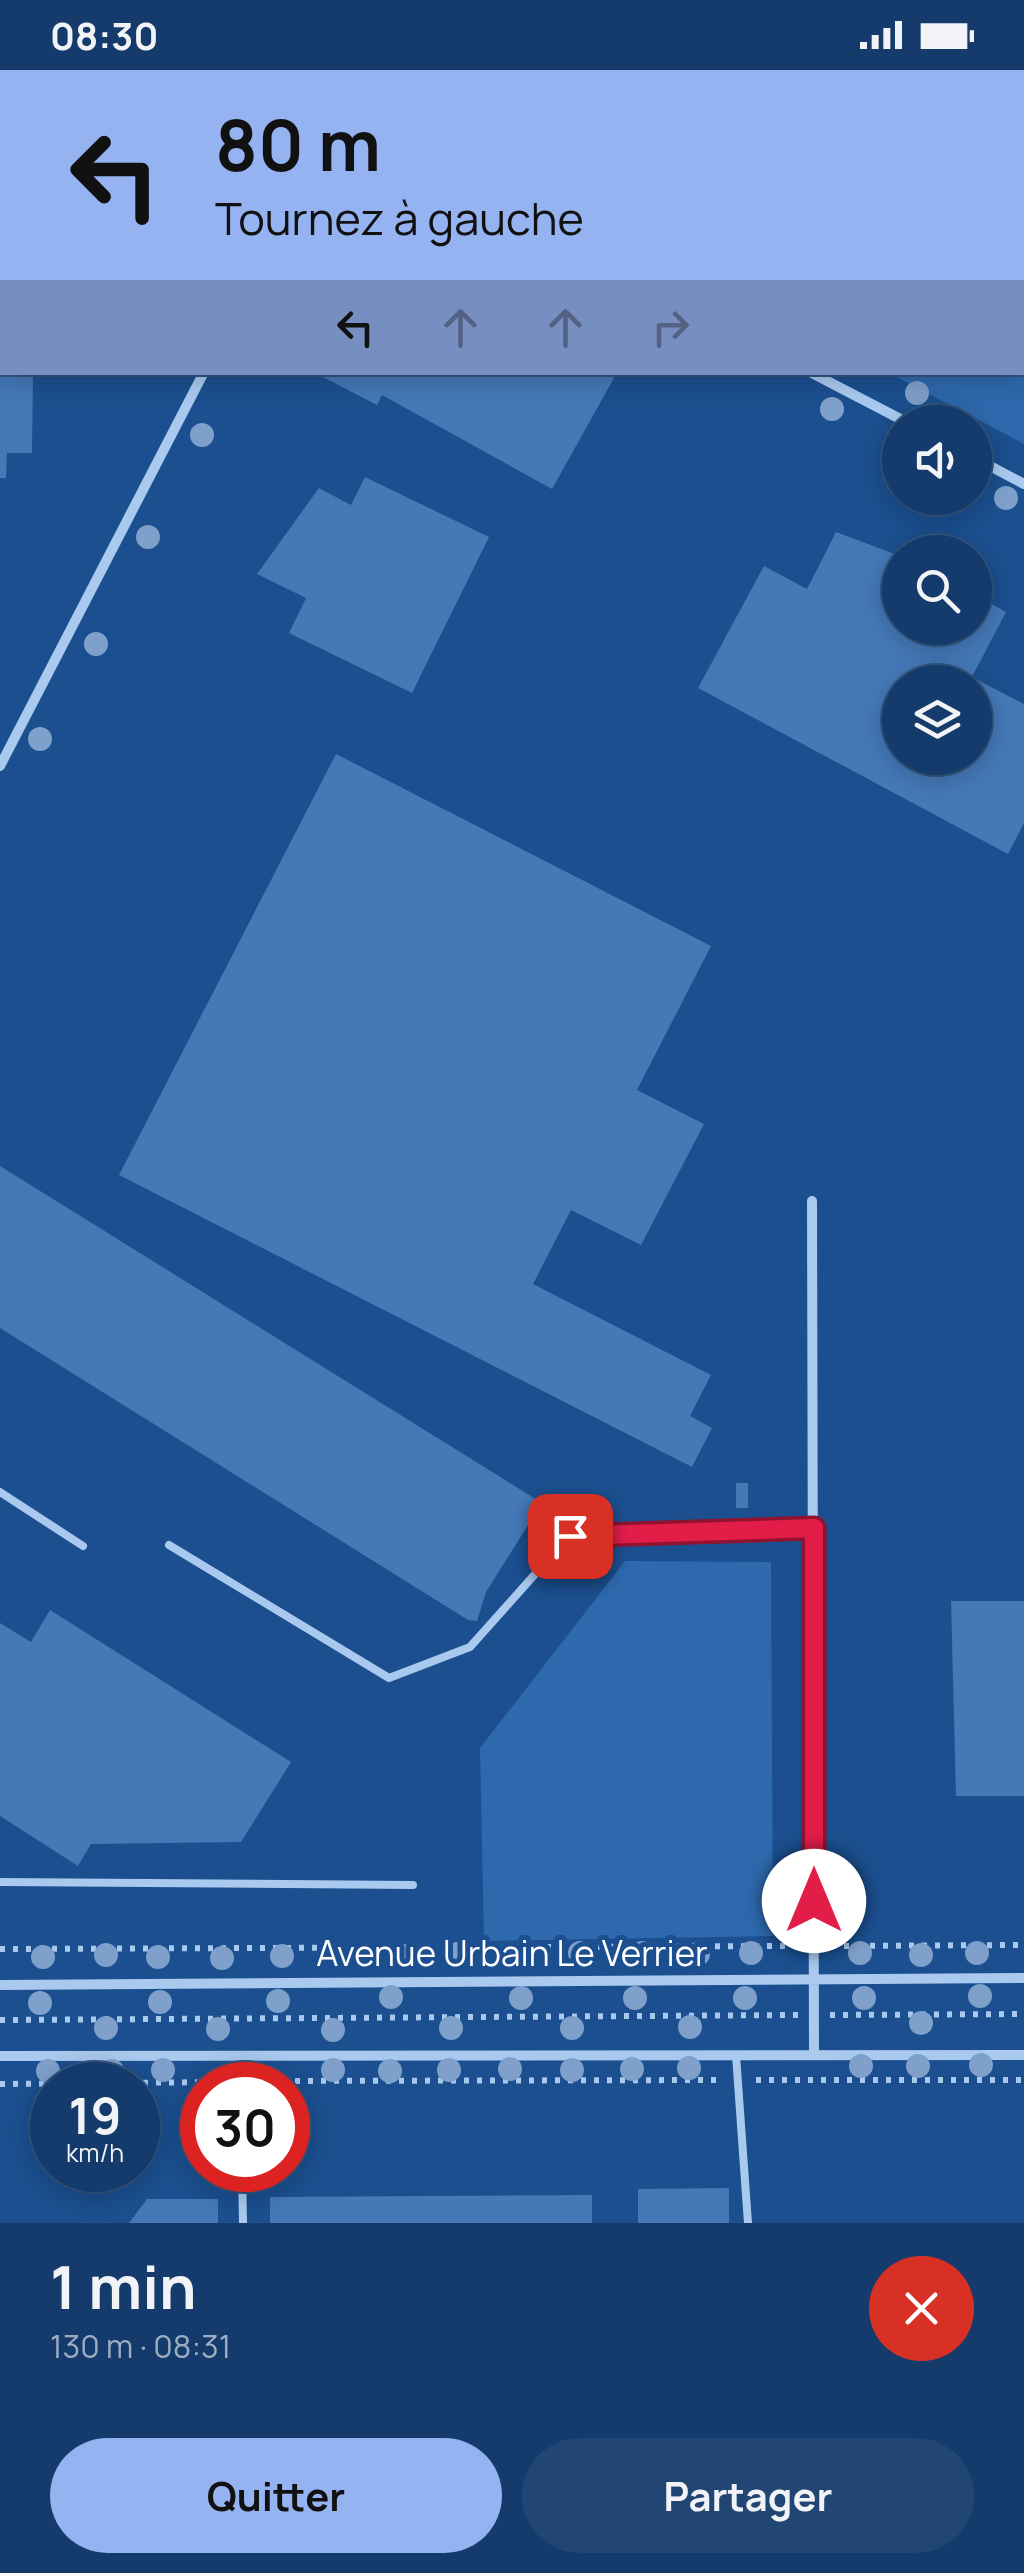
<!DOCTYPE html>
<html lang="fr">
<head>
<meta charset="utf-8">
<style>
	:root { --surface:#143b6b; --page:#214673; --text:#f1f3f6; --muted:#9dadc1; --line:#33557e; --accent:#95b2f1 }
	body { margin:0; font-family:Manrope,sans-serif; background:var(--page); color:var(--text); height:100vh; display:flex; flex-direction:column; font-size:38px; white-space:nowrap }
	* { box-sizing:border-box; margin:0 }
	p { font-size:32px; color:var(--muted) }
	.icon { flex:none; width:55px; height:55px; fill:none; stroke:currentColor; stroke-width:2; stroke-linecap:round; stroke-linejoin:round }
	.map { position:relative; height:2153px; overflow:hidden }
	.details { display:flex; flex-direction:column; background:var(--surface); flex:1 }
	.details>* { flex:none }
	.top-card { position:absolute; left:0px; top:0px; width:1025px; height:305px; box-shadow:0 5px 25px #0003,0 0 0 2px var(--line); background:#95b2f1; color:#111; overflow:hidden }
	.buttons { position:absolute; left:882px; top:335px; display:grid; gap:20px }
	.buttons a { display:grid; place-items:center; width:110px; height:110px; border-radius:50%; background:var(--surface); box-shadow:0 5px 25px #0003,0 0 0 2px var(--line); font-size:50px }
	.speed { position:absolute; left:30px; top:1992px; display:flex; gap:20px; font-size:50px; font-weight:700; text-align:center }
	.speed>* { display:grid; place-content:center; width:130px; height:130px; border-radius:50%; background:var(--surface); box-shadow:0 5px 25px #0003,0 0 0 2px var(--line); line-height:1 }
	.speed small { font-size:25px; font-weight:400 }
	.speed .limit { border:15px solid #d22; background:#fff; color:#111 }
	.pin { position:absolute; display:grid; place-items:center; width:85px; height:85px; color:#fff; margin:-42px; border-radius:20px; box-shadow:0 5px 15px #0006 }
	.me { position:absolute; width:110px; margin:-55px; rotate:0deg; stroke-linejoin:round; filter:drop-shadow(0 0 8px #0008) }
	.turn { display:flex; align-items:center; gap:35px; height:210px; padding:0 50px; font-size:45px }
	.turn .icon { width:130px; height:130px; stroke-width:2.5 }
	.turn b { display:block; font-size:70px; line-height:85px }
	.lanes { display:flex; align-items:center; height:95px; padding:0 50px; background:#0003; justify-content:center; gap:50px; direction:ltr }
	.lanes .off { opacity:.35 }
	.round { display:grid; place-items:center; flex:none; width:105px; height:105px; border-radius:52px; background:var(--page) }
	.overview { display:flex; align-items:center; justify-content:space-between; height:170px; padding:0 50px }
	h1 { font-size:60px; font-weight:700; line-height:75px }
	.primary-button { display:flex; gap:20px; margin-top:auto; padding:20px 50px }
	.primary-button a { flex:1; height:115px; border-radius:60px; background:var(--accent); color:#111; font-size:40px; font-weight:700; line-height:115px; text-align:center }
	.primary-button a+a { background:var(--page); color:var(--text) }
	.status { display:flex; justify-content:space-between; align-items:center; height:70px; padding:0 50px; background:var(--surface); direction:ltr }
	.status svg { height:28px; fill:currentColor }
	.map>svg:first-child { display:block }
	.green { fill:#2e69ad }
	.building { fill:#4478b7; fill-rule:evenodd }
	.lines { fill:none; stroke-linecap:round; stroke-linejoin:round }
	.path { stroke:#a9c9ee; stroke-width:6; stroke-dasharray:5 8; stroke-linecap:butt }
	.service { stroke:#a9c9ee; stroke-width:8 }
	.minor { stroke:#a9c9ee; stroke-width:10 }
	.tree { fill:#7ea0ca }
	.route-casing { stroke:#92132f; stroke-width:25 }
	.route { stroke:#e11d48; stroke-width:18 }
	.labels { text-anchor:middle; stroke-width:10; stroke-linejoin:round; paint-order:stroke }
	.street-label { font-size:35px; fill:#fff; stroke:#1b4f8f }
</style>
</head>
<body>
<div class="status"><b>08:30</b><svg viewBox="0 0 49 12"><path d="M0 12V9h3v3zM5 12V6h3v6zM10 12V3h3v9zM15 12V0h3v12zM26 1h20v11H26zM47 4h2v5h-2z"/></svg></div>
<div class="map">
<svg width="1024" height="2153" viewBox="0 0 1024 2153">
	<rect width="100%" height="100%" fill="#1b4f8f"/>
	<path class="green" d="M 975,0 L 1024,0 L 1024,374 L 889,303 L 1022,302 L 1022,2 Z
		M 625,1491 L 771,1492 L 773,1866 L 484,1871 L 480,1678 Z"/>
	<path class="building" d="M 0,302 L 33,302 L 32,383 L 7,383 L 6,408 L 0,408 Z
		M 324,302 L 604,302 L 614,308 L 552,419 L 382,325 L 377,335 L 321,306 Z
		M 365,407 L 489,467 L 412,623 L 289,563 L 306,528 L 257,504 L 319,418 L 351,435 Z
		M 836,462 L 900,486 L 900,558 L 975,558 L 975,525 L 1006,542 L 972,607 L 1024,634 L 1024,753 L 1008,784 L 698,618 L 764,496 L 807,519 ZM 900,612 L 975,612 L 975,688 L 900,688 Z
		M 336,684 L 711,876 L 637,1020 L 704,1054 L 641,1175 L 571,1140 L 533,1214 L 711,1305 L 690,1346 L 712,1358 L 692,1397 L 119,1105 Z
		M 0,1096 L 542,1433 L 486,1522 L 477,1551 L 468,1550 L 0,1258 Z
		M 736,1413 L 748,1413 L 748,1438 L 736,1438 Z
		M 951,1531 L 1024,1531 L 1024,1726 L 956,1726 Z
		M 50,1540 L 291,1692 L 241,1772 L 91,1774 L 78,1796 L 0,1746 L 0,1553 L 31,1572 Z
		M 729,2118 L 729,2153 L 638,2153 L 638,2119 Z
		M 592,2125 L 592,2153 L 270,2153 L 270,2127 Z
		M 147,2129 L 218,2129 L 218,2153 L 129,2153 Z"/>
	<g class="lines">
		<path class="path" d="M 831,1876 L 1024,1875
			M 0,1879 L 794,1876
			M 830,1945 L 1024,1944
			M 0,1950 L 798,1945
			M 756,2010 L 1024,2010
			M 256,2011 L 719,2010
			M 0,2014 L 224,2012"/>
		<path class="service" d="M 843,2 L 845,0
			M 0,1422 L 83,1476
			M 169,1475 L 389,1608 L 470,1577 L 569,1466 L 814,1458
			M 0,1812 L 413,1815
			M 736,1985 L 748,2153
			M 241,1986 L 241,2015
			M 242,2100 L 243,2153"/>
		<path class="minor" d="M 360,2 L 362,0
			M 0,65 L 2,65
			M 810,302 L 906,352
			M 975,388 L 1024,414
			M 0,696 L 204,302
			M 812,1131 L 814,1985
			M 0,1915 L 1024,1908
			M 0,1986 L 1024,1985"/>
	</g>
	<g class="tree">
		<circle cx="917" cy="323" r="12"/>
		<circle cx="832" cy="339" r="12"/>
		<circle cx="202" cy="365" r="12"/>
		<circle cx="1006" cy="428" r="12"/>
		<circle cx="148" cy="467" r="12"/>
		<circle cx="96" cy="574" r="12"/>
		<circle cx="40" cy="669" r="12"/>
		<circle cx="580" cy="1883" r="12"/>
		<circle cx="642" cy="1883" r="12"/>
		<circle cx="751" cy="1883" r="12"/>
		<circle cx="860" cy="1883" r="12"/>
		<circle cx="977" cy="1883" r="12"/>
		<circle cx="457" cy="1884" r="12"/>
		<circle cx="509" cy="1884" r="12"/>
		<circle cx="698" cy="1884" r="12"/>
		<circle cx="106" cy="1885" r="12"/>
		<circle cx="399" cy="1885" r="12"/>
		<circle cx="921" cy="1885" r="12"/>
		<circle cx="282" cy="1886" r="12"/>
		<circle cx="43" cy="1887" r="12"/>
		<circle cx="158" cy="1887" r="12"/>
		<circle cx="340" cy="1887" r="12"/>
		<circle cx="222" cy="1888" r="12"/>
		<circle cx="980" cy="1926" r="12"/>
		<circle cx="391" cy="1927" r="12"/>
		<circle cx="521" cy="1928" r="12"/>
		<circle cx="635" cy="1928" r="12"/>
		<circle cx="745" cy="1928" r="12"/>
		<circle cx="864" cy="1928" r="12"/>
		<circle cx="278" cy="1931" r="12"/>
		<circle cx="160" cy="1932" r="12"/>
		<circle cx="40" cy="1933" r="12"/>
		<circle cx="921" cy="1953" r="12"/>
		<circle cx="690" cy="1957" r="12"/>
		<circle cx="106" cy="1958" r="12"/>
		<circle cx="451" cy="1958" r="12"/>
		<circle cx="572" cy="1958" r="12"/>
		<circle cx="218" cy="1959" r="12"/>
		<circle cx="333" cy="1960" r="12"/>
		<circle cx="981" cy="1995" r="12"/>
		<circle cx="861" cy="1996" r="12"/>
		<circle cx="918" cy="1996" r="12"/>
		<circle cx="689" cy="1998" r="12"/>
		<circle cx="510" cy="1999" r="12"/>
		<circle cx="632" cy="1999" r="12"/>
		<circle cx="163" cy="2000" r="12"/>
		<circle cx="333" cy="2000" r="12"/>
		<circle cx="449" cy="2000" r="12"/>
		<circle cx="572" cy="2000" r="12"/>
		<circle cx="48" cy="2001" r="12"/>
		<circle cx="112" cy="2001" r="12"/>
		<circle cx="390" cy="2001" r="12"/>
	</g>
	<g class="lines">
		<defs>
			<path id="route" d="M 570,1466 L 814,1458 L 814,1831"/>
		</defs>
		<use href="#route" class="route-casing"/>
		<use href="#route" class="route"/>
	</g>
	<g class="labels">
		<g class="street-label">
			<text x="512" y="1896">Avenue Urbain Le Verrier</text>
		</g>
	</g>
</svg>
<div class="buttons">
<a><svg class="icon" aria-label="sound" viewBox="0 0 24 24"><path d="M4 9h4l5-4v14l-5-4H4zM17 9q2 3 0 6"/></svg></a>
<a><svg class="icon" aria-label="search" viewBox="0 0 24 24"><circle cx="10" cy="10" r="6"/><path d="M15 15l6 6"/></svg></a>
<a><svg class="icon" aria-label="layers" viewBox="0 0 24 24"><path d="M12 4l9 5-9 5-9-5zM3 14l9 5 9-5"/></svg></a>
</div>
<div class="speed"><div>19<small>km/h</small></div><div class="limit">30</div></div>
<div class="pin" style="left:570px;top:1466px;background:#d93025"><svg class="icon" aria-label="arrive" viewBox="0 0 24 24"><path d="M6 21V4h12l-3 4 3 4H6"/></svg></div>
<svg class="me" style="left:814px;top:1831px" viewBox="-20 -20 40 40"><circle r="19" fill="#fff"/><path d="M0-13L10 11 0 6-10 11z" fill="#e11d48"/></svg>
<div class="top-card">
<div class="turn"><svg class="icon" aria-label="left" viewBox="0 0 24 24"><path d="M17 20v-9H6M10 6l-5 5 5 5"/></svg><div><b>80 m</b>Tournez à gauche</div></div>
<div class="lanes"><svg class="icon" aria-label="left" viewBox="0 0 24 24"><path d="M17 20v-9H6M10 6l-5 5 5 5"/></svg><svg class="icon off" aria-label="ahead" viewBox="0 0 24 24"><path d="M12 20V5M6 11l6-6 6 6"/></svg><svg class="icon off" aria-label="ahead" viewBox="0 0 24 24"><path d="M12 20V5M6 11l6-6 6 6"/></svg><svg class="icon off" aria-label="right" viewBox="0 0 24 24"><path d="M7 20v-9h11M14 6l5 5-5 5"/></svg></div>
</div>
</div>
<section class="details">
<div class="overview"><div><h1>1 min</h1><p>130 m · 08:31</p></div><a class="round" style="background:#d93025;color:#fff"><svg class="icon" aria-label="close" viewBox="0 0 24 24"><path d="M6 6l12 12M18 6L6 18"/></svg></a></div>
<div class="primary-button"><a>Quitter</a><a>Partager</a></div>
</section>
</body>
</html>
